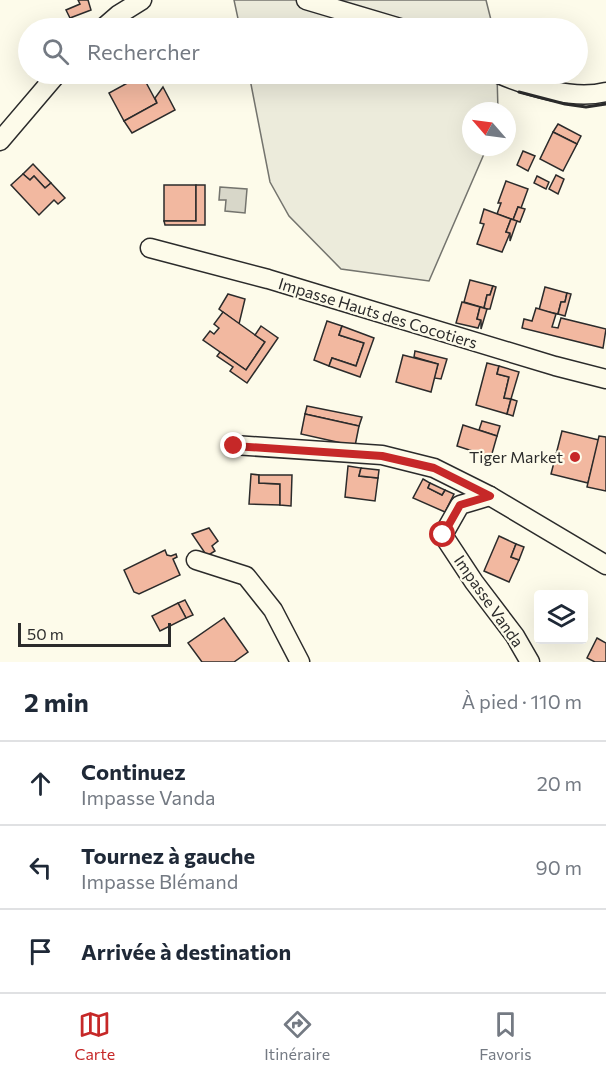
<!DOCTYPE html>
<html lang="fr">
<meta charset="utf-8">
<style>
:root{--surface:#fff;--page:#f6f6f7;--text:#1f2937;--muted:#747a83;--line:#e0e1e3;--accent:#c62828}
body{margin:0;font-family:Commissioner,sans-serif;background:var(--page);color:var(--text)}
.controls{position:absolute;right:18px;bottom:18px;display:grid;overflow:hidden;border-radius:6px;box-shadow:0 6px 24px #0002}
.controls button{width:54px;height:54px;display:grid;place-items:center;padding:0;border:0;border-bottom:2px solid var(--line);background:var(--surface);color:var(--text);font:30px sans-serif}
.compass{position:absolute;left:462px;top:102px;width:54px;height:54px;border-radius:50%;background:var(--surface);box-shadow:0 6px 24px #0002;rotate:298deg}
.scale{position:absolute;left:18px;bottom:15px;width:153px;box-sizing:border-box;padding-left:6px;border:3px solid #2b2b2b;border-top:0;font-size:16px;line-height:21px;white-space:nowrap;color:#2b2b2b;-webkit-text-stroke:4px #fdfbea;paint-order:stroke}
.stop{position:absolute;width:18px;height:18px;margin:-14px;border:4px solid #c62828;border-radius:50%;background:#fff}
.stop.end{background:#c62828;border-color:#fff;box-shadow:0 2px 6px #0008}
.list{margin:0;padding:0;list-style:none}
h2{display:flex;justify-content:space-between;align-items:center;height:78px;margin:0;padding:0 24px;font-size:26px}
h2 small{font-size:20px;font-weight:400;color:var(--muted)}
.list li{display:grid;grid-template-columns:39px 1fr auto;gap:18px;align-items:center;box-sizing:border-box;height:84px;padding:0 24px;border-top:2px solid var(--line)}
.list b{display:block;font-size:22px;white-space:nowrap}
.list p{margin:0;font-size:20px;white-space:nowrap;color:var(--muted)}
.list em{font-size:20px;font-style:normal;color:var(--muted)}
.icon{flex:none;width:33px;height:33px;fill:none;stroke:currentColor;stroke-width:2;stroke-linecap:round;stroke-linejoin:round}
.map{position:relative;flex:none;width:606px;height:662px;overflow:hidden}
.search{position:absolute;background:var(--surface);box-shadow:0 6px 24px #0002;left:18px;right:18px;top:18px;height:66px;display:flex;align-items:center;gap:15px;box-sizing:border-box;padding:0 21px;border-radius:33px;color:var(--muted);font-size:22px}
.sheet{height:330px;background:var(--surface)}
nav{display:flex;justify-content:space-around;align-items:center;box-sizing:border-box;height:84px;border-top:2px solid var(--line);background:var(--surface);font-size:16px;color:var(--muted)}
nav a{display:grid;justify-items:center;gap:3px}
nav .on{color:var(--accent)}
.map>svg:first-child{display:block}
</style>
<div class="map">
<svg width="606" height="662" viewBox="0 0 606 662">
<rect width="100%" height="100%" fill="#fdfbea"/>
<g fill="#ecebdb" stroke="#74746e" stroke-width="1.5">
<polygon points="234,0 486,0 493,28 240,28"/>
<polygon points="249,74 497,74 498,111 471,111 471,147 487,147 429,281 341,269 289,216 270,182"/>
</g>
<polygon fill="#d8d7c9" stroke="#74746e" stroke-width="1.5" points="220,187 247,189 245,213 225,211 226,200 219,200"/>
<g fill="#f2b8a0" stroke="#2b2b2b" stroke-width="1.5">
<polygon points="78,0 88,0 91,10 70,18 66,10 80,4"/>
<polygon points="142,75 157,103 124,121 109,93"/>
<polygon points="163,87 175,110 132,133 124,121 157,103 155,98"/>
<polygon points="558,124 581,136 577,144 553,132"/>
<polygon points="553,132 577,144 563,171 540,159"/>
<polygon points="523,151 535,156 528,171 517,165"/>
<polygon points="33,164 51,183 45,188 34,176 30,180 23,174"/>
<polygon points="23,174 30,180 34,176 45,188 51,183 65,198 58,204 54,200 39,215 11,185"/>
<polygon points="556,175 564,179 558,194 549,189"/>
<polygon points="537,176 549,182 546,189 534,183"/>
<polygon points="506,181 528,189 521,208 518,207 513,220 497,214 501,203 498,203"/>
<rect x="164" y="185" width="32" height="36"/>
<polygon points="196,185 205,185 205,225 165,225 164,221 196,221"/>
<polygon points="518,207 525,209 520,222 513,220"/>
<polygon points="484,209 511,219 506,232 510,233 502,252 477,244 484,224 480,223"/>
<polygon points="511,219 517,221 510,241 510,233 506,232"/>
<polygon points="470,280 493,286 490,295 487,295 484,308 464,302"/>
<polygon points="493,286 496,287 490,309 487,309 484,308 487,295 490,295"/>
<polygon points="545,287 567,293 565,302 561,302 558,314 539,310"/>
<polygon points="567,293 571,294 565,316 558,314 561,302 565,302"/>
<polygon points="228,294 245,299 239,324 219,309"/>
<polygon points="462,302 480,307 477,319 481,320 478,328 456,323"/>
<polygon points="480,307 487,309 481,329 481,320 477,319"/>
<polygon points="536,308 556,314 552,327 558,328 561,318 606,329 603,348 522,328 524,319 532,321"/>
<polygon points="223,312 265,342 246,370 203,340 210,331 214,334 219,328 214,324"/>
<polygon points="327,321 342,326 339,335 364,343 356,366 332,358 329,366 314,360"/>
<polygon points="261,326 278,338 247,383 230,371 233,367 217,356 220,352 246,370 265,342 255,335"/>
<polygon points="342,326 374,338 360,377 329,366 332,358 356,366 364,343 339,335"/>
<polygon points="415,351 447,359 441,379 434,378 438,364 414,357"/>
<polygon points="403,355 438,364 431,392 396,382"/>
<polygon points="487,363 499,366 497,374 509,377 504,398 511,399 507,414 476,405"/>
<polygon points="499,366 519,372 511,399 504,398 509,377 497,374"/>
<polygon points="511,399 517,401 513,416 507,414"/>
<polygon points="307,406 362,417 359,426 305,414"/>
<polygon points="305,414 359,426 355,446 301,434"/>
<polygon points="482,421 500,426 497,436 479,430"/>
<polygon points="463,425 497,436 491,457 457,446"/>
<polygon points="562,431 599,440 588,483 551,474"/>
<polygon points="599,436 606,437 606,491 587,487"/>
<polygon points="348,466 361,468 359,476 378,478 375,501 345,497"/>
<polygon points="361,468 379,470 378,478 359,476"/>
<polygon points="251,474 259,475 259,483 280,484 280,505 249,504"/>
<polygon points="259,475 292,475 291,506 280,505 280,484 259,483"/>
<polygon points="423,479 430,483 428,488 442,495 445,490 454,494 445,512 413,498"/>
<polygon points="430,483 445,490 442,495 428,488"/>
<polygon points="209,528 218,541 212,546 215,551 207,556 192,534"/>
<polygon points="499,536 516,544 511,557 519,560 509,582 484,571"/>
<polygon points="516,544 524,547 519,560 511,557"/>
<polygon points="165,550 167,555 171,556 176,554 177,557 173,559 180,575 139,594 134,592 124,570"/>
<polygon points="185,600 193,615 186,618 178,603"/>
<polygon points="178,603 186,618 160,631 152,616"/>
<polygon points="224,618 248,652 234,662 202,662 188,643"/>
<polygon points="597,638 606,643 606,662 595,662 587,658"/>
</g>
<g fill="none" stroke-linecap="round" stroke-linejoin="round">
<g stroke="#2b2b2b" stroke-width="21">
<g id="minor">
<polyline points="306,0 400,28"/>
<polyline points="103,28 118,15 142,0"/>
<path d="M499,74C529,87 574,100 606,92"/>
<polyline points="0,141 57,74"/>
<polyline points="150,248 268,279 555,366 606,379"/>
<polyline points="234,445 382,455 434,468 490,496 606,565"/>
<polyline points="490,496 460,505 443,535 474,582 515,636 530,662"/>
<polyline points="196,560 246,576 273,610 300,662"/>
</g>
</g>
<use href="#minor" stroke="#fdfbea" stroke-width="18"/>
<polyline stroke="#2b2b2b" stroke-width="3" points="519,92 565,104 586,107 606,104"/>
</g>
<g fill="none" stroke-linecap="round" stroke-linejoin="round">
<polyline stroke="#c62828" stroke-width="8" points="234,446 382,456 434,468 490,496 460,505 443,535"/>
</g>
<circle fill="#c62828" stroke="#fdfbea" stroke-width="2" cx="575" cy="457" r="6"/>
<g text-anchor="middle" stroke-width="4.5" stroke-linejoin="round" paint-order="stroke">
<g font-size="16" fill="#2b2b2b" stroke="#fdfbea">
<text transform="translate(378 313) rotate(17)" y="6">Impasse Hauts des Cocotiers</text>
<text transform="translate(489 601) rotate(55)" y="6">Impasse Vanda</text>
</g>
<g font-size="16" fill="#2b2b2b" stroke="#fdfbea" text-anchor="end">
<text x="563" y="463">Tiger Market</text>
</g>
</g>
</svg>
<div class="controls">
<button><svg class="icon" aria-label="layers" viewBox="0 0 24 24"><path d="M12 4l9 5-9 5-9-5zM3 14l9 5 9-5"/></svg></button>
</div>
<svg class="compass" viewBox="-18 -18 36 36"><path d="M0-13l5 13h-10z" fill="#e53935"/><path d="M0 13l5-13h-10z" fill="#747a83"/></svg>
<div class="scale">50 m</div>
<div class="stop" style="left:443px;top:535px"></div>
<div class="stop end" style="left:234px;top:446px"></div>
<div class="search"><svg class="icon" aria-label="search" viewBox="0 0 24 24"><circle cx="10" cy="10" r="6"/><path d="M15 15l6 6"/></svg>Rechercher</div>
</div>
<section class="sheet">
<h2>2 min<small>À pied · 110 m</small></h2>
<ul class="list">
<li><svg class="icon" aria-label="ahead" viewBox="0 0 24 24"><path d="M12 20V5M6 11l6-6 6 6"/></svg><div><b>Continuez</b><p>Impasse Vanda</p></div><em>20 m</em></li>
<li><svg class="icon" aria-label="left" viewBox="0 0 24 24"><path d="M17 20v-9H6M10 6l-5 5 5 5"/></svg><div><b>Tournez à gauche</b><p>Impasse Blémand</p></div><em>90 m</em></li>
<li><svg class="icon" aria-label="arrive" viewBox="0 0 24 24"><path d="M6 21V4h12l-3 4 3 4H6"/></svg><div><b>Arrivée à destination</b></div></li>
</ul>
</section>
<nav>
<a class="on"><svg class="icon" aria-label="map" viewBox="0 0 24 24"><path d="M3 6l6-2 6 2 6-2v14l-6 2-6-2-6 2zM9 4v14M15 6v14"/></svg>Carte</a>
<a><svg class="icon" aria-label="directions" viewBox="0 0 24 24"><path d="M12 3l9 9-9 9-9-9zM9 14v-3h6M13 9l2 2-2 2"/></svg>Itinéraire</a>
<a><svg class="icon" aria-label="saved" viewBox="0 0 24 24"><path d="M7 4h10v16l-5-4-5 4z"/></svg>Favoris</a>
</nav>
